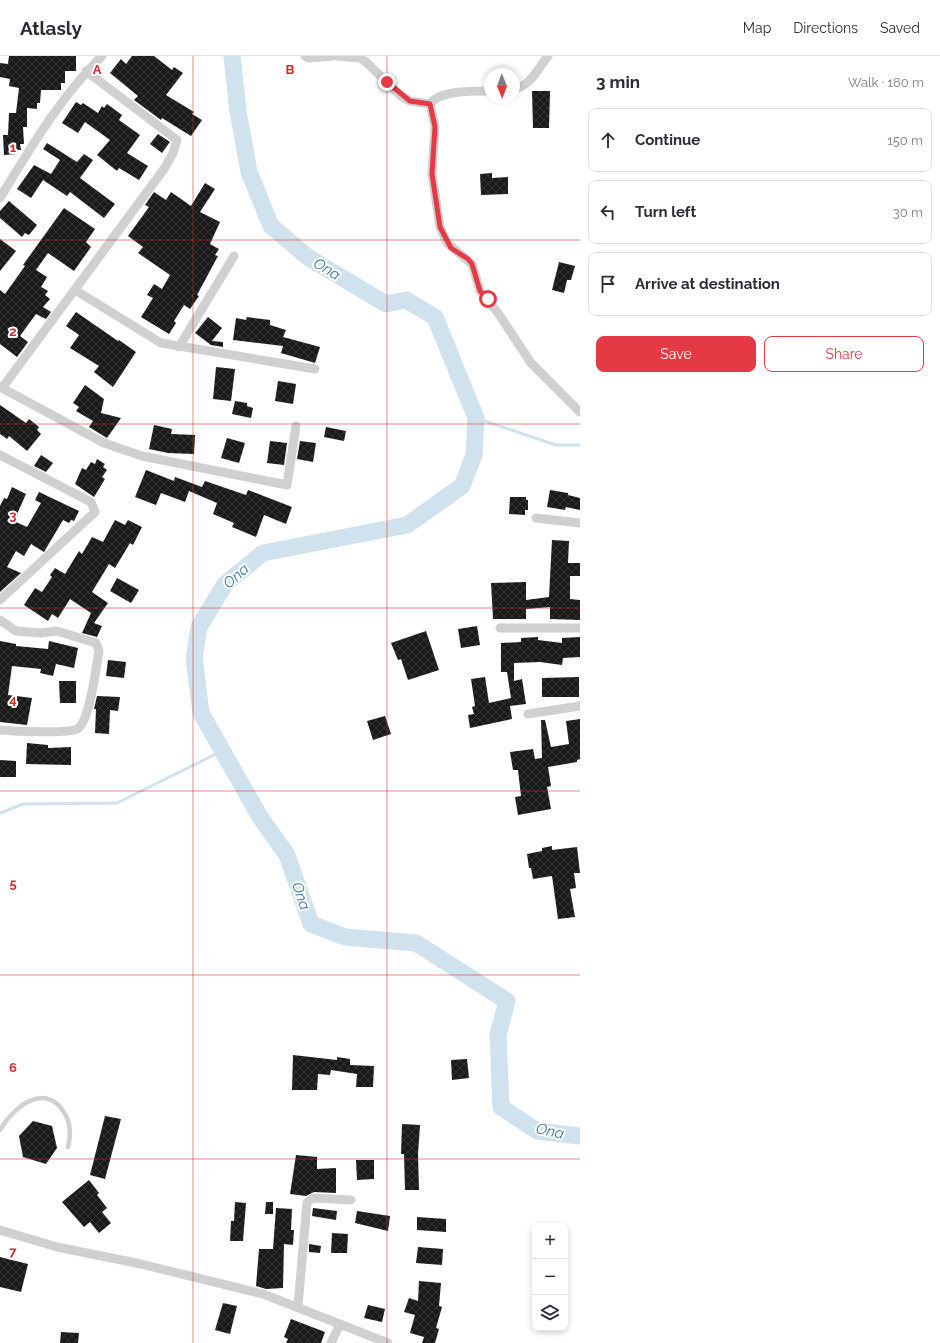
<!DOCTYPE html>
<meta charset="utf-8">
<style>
:root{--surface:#fff;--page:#f2f2f3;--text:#2b2b33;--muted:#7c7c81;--line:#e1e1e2;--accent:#e63946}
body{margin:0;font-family:Raleway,sans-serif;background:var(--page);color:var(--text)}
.controls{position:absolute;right:12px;bottom:12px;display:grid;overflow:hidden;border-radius:8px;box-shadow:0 2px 6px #0003}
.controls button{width:36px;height:36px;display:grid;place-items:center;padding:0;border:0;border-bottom:1px solid var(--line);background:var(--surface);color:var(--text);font:20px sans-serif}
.compass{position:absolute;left:484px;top:12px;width:36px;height:36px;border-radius:50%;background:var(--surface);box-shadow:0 2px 6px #0003;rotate:179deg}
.stop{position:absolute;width:12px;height:12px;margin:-9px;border:3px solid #e63946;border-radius:50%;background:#fff}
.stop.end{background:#e63946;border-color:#fff;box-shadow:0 1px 4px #0008}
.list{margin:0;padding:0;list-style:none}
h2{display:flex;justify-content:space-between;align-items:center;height:52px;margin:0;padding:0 16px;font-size:17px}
h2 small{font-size:13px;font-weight:400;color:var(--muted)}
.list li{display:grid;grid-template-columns:26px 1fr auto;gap:12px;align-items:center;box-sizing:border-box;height:64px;margin:0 8px 8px;padding:0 8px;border:1px solid var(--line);border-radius:8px}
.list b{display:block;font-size:15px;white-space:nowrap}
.list em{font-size:13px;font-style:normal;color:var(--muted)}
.actions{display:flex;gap:8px;padding:12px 16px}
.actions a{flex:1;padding:9px 0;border:1px solid var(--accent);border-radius:8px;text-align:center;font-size:14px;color:var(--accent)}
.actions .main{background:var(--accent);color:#fff}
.icon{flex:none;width:22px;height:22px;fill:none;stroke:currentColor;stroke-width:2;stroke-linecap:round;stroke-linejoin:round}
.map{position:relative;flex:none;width:580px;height:1287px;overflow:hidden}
header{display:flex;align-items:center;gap:24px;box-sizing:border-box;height:56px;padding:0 20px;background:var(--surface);border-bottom:1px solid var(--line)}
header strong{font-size:19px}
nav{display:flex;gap:22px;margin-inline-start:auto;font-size:14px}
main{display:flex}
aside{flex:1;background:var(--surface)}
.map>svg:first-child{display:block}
</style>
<header>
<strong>Atlasly</strong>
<nav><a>Map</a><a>Directions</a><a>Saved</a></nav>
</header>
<main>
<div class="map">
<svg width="580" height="1287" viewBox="0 0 580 1287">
<defs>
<pattern id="building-cross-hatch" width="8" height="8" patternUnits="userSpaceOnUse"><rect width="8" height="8" fill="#1a1a1a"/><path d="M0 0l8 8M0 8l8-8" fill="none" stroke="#333"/></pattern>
</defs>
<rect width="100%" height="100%" fill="#fff"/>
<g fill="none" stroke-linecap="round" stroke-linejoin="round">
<g stroke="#cfe2ee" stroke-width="3">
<polyline points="476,362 556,389 580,389"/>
<polyline points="0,757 23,748 117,747 222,695"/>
</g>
<polyline stroke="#cfe2ee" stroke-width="17" points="232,0 238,55 249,116 271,170 309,202 386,248 406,244 435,261 476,362 474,399 462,430 407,469 263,497 225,528 199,571 194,602 201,657 260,761 287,799 311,868 345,881 416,887 507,945 498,979 501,1051 537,1075 580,1080"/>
</g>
<g fill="url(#building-cross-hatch)">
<polygon points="9,0 76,0 76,15 65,15 65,27 61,27 61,34 41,34 40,47 37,47 37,53 27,52 27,71 23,71 24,88 20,88 21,94 17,94 17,98 4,99 3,79 8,79 9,57 16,57 19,32 9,30 10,23 0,21 0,7 8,8"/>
<polygon points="132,0 154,0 172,14 174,11 183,17 166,39 194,56 192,58 202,64 191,80 162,62 161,64 134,44 138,40 110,17 121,3 126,8"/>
<polygon points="532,35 550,35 549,72 533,72"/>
<polygon points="76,46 81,49 83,47 98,57 102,50 104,52 107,48 122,59 119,64 140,79 127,97 148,110 139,124 119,112 117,115 97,99 110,84 85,66 78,77 62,67"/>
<polygon points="158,78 170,86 162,97 150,88"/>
<polygon points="47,87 77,106 84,98 93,104 80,122 115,148 104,162 70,136 67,140 43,124 31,142 17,133 34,109 51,118 60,104 43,93"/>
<polygon points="492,117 492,122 508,121 508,138 481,139 480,118"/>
<polygon points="205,127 215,133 200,156 220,166 210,188 219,193 215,199 218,200 197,239 199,240 190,253 184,249 174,265 176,267 169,278 141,261 153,242 147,239 154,228 162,233 170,219 138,197 143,191 128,180 149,151 145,149 154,136 166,144 171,136 191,150"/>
<polygon points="9,145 37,169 29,179 25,177 22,181 0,162 0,155"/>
<polygon points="64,152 95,173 86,186 91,191 74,215 48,197 36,214 47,221 41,231 48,235 45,239 50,243 43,251 51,256 46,263 36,258 20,280 28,286 17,301 0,288 0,234 5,238 25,210 23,209"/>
<polygon points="0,183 16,195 0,215"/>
<polygon points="559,206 575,210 571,224 567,224 564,237 552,234"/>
<polygon points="76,256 118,285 119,284 136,296 113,331 94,316 99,310 70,292 79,279 66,270"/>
<polygon points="208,261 222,272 212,285 223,286 223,291 211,289 195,277"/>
<polygon points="247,261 270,264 270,269 286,274 283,281 320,291 315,307 281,297 283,290 233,284 236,262 246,264"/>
<polygon points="216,311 235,313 231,345 213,343"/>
<polygon points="278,325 296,328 293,348 275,345"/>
<polygon points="85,329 104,343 101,357 121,362 107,382 89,371 93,365 76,355 79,351 73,347"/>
<polygon points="235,345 247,347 247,350 253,352 251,362 232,358"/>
<polygon points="0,349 26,367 29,363 39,371 37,374 41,378 27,395 9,380 7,383 0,378"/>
<polygon points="154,369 172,373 171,378 195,379 194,398 168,397 149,393"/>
<polygon points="326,371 346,375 344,385 324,381"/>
<polygon points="227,382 245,387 239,407 221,402"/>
<polygon points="270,385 287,387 284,409 267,407"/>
<polygon points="300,385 316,387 313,406 297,403"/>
<polygon points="41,399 53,407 46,416 34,410"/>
<polygon points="97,403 105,408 103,411 107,414 102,421 105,423 94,441 75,428 82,412 86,414 91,406 95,408"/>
<polygon points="146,414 174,425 175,421 202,431 205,425 246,439 248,434 292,451 286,468 264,459 256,481 232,471 234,467 213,458 217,447 189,435 185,446 161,437 156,449 135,441"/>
<polygon points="12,431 26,438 14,465 27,471 41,447 35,444 39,436 79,455 74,465 71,464 69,467 63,464 44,496 31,488 24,500 16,495 7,511 21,517 0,536 0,450 4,442 7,443"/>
<polygon points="550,434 568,437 568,439 580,442 580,454 566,451 565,454 547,451"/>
<polygon points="510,441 526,441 526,444 528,444 528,454 525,454 525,459 509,458"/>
<polygon points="115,464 125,469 128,464 142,471 133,489 130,487 115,512 109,508 92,536 108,547 94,567 102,570 97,581 82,577 91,557 70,543 58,562 52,558 48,565 24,549 35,532 42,536 52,521 50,519 55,512 65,518 79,495 82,498 92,481 103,486"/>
<polygon points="552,484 569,485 568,507 580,507 580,520 570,520 570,543 580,544 580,564 550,563 550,551 526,553 526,563 493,563 491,527 526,526 526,544 549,541"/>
<polygon points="117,522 139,534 131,547 110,535"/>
<polygon points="477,570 480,589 461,592 458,573"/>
<polygon points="426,575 439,614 408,624 401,603 398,604 391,587"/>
<polygon points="538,581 538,584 562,587 562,582 580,581 580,601 563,602 562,609 540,606 514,607 514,625 522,623 526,648 510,650 512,663 470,672 468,659 474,658 472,651 475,650 471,623 485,621 489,647 511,642 507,616 501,616 501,587 521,586 521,582"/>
<polygon points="0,585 16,588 16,590 48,593 49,585 78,592 74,612 56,608 53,620 40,617 41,613 12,610 8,639 32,642 27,669 0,666"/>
<polygon points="108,604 126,606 124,622 106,620"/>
<polygon points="579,621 579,641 542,641 542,622"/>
<polygon points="59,625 76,625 76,647 60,647"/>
<polygon points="97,640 120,641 118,655 110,654 109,678 95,677 96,653 94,653"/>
<polygon points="385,660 391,678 373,684 367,665"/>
<polygon points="580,663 580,703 577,704 577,706 548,711 551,730 547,731 551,753 518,759 515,741 521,740 518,714 513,714 510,696 533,693 535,703 542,702 541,664 545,664 551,691 569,688 566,665"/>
<polygon points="27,687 48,689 48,692 71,691 71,709 26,708"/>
<polygon points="0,704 16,705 16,721 0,721"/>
<polygon points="552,790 552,794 577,791 580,817 574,817 576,832 570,833 575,861 558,863 552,820 533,823 531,812 529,812 527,798 542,795 542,792"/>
<polygon points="293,999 337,1004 337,1001 350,1003 350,1009 374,1010 373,1031 356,1031 357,1018 331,1014 330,1019 318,1018 317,1034 292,1034"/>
<polygon points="467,1003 469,1022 452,1024 451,1004"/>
<polygon points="105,1060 121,1063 105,1123 90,1119"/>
<polygon points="33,1065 52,1070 57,1092 46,1108 23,1101 19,1080"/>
<polygon points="402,1068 420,1069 418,1098 419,1134 405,1134 404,1098 401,1098"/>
<polygon points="296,1099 317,1101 317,1113 336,1112 336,1137 314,1136 306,1140 290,1138"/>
<polygon points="356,1104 374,1104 374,1123 357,1124"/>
<polygon points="89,1124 99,1137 97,1139 107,1152 102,1156 111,1167 99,1177 90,1166 84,1171 62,1146"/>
<polygon points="235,1146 246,1147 243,1185 230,1185 231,1165 234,1165"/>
<polygon points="266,1146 273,1146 273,1158 265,1158"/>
<polygon points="276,1152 292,1153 291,1174 294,1174 293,1189 284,1188 283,1232 266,1233 256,1230 259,1193 273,1193"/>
<polygon points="313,1152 337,1155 336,1164 312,1160"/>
<polygon points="357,1155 390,1160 388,1175 355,1167"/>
<polygon points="417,1161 446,1163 446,1176 417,1174"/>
<polygon points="332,1177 348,1178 347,1197 331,1197"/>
<polygon points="309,1188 321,1190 320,1197 309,1196"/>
<polygon points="418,1191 443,1193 442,1209 416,1207"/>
<polygon points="0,1201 28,1208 21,1236 0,1231"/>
<polygon points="419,1225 441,1227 439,1250 442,1251 436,1272 439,1273 435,1287 422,1287 424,1281 410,1277 415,1259 404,1256 409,1242 418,1245"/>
<polygon points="223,1247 237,1250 230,1278 215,1274"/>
<polygon points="368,1249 385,1253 382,1266 364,1262"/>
<polygon points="291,1263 325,1276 321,1287 286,1287 288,1283 284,1281"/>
<polygon points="61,1276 79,1277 78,1287 60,1287"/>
</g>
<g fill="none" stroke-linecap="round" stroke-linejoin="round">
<path stroke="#d0d0d0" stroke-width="4.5" d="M0,1074C14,1050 46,1025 65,1058C71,1068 71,1079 68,1091"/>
<g stroke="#d0d0d0" stroke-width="9">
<polyline points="305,0 309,2 333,0"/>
<path d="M337,0L359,2L365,5L401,40L410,45L430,48C440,34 474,35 490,35"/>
<path d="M514,33C531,30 538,12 548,0"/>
<polyline points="430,48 435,71 432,118 440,171 447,187 472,208 480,235 498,257 531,307 580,356"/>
<path d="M0,142C30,93 60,41 102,0"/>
<polyline points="75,234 161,287 315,313"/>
<polyline points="179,291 234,200"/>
<polyline points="0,331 104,387 142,400 287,429 296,370"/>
<polyline points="2,332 164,113 173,97 177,84 86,15"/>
<polyline points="0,399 91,446 95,456 0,544"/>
<polyline points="536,462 580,467"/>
<path d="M0,564L16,575L41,577L57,575L96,587L99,595C96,610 90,667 77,673C66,678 13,675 0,674"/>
<polyline points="500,572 580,572"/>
<polyline points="528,658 580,650"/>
<polyline points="0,1174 57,1191 141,1208 263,1238 388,1287"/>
<polyline points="298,1250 307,1147 310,1144 314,1142 351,1144"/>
<polyline points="331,1287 340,1268"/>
</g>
</g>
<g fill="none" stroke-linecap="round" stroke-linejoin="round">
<polyline stroke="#e63946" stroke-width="5" points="387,26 410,45 430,48 435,71 432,118 440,171 451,192 468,203 472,208 480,235 488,243"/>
</g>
<path fill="none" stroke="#d62828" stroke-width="1" stroke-opacity="0.55" d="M193,0V1287M387,0V1287M0,184H580M0,368H580M0,552H580M0,735H580M0,919H580M0,1103H580"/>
<g text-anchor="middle" stroke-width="4" stroke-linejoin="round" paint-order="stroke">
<g font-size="15" font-style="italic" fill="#3f7597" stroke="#fff">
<text transform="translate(327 213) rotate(31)" y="5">Ona</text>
<text transform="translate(236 520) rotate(-42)" y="5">Ona</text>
<text transform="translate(301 840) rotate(71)" y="5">Ona</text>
<text transform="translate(550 1075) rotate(12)" y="5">Ona</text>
</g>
</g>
<g font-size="13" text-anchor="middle" font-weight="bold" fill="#d62828" stroke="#fff" stroke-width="4" stroke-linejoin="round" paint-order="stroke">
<text x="97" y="18">A</text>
<text x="290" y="18">B</text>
<text x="13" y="96">1</text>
<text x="13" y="280">2</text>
<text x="13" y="464">3</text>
<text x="13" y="648">4</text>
<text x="13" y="832">5</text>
<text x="13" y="1016">6</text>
<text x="13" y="1200">7</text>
</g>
</svg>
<div class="controls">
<button>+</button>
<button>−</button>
<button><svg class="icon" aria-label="layers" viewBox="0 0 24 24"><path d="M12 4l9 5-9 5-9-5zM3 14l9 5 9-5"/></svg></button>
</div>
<svg class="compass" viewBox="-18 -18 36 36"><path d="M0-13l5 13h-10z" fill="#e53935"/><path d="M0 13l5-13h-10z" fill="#7c7c81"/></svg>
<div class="stop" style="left:488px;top:243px"></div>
<div class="stop end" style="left:387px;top:26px"></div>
</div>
<aside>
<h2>3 min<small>Walk · 180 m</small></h2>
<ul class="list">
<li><svg class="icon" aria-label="ahead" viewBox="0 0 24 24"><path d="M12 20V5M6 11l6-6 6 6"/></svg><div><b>Continue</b></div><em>150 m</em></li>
<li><svg class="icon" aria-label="left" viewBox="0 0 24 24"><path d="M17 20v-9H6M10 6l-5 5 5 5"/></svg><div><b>Turn left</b></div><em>30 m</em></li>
<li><svg class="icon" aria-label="arrive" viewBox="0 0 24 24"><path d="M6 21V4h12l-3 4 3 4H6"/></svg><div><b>Arrive at destination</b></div></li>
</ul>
<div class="actions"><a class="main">Save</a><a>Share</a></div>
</aside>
</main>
